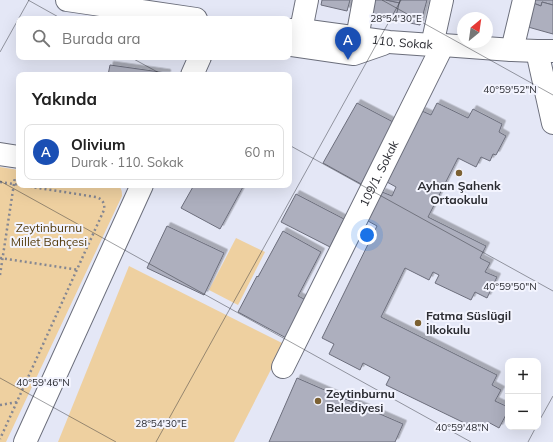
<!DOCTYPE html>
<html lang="tr">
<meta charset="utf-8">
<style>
:root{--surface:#fff;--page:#f2f2f2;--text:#222;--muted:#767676;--line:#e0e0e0;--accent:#b45309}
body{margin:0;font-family:Mulish,sans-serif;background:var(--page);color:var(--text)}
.controls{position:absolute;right:12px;bottom:12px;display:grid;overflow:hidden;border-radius:8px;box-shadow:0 4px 16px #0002}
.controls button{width:36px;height:36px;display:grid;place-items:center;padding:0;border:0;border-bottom:1px solid var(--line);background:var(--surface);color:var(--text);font:20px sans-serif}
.compass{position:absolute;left:457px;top:12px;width:36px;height:36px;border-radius:50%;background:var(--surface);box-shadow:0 4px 16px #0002;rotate:29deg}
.you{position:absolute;left:367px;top:235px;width:14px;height:14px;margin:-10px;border:3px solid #fff;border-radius:50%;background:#1a73e8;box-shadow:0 0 0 6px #1a73e833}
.badge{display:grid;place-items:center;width:26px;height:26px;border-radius:50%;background:var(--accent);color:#fff;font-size:13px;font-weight:700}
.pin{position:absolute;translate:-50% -33px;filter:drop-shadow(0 1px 2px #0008)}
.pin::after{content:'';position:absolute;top:21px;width:14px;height:12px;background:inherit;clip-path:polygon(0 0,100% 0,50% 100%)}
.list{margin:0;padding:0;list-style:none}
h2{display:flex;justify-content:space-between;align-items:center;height:52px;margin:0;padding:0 16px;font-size:17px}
h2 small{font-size:13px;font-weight:400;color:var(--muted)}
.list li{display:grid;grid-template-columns:26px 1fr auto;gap:12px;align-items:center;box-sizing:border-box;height:56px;margin:0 8px 8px;padding:0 8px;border:1px solid var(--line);border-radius:8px}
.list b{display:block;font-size:15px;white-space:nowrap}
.list p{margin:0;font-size:13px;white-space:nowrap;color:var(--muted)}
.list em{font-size:13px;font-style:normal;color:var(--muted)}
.icon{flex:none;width:22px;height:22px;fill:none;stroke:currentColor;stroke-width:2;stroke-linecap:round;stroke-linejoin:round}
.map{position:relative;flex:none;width:553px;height:442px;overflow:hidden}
.search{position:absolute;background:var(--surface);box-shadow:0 4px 16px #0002;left:16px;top:16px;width:276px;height:44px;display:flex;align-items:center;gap:10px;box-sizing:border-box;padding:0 14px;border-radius:8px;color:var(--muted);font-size:15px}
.panel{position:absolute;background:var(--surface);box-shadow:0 4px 16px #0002;left:16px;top:72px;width:276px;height:116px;border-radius:8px}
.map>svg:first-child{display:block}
</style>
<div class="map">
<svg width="553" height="442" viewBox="0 0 553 442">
<defs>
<filter id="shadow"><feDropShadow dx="3.5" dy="-3.5" stdDeviation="0" flood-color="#0004"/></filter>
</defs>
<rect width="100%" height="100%" fill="#e4e7f6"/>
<g fill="#eed0a0">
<path d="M0,167L19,170V185H118C122,189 122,192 122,196L6,442H0Z"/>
<polygon points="236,238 265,252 238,305 209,290"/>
<polygon points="129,266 284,344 234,442 58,442"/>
</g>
<g fill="#adafbe" stroke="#6c6e7c" filter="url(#shadow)">
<polygon points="322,0 350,0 347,11 321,5"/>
<polygon points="374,0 386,0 400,3 395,20 370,15"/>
<polygon points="386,0 400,0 400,3"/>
<polygon points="400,0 427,0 420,25 395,20"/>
<polygon points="534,0 553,0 553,5 542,2 541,6 533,3"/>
<polygon points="542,2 553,5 553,34 528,27 533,3 541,6"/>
<polygon points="110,65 167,73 167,75 108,75"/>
<polygon points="357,103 395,123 361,184 323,163"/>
<polygon points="437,103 468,118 473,109 502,124 499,132 506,136 496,155 493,154 490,161 481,157 476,167 458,158 428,217 486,246 480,258 490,263 485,272 497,277 487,298 475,292 471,300 435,283 439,275 433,272 429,280 405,268 381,317 497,375 492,385 501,390 495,401 508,407 508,411 499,428 488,422 483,432 386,385 390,377 363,363 360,370 329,354 334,344 322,338 377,226 368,221 382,192 392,196 396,187 387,182 422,111 431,115"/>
<polygon points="194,185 244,185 220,229 181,208"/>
<polygon points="296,194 344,219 330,247 281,222"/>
<polygon points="167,226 224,253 204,295 147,268"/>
<polygon points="283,231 321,252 298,296 308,301 288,339 238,312 257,276 258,277"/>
<polygon points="297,378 403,424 395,442 269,442"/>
</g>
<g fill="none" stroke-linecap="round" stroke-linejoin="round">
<g stroke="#6b6e7b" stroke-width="24">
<g id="minor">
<polyline points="67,0 196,19"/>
<path id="s1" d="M289,30H301L389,42L432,45H443L512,50L537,51H553"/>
<polyline points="301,30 307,0"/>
<polyline points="357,38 364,0"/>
<polyline points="289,44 292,45 354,54 383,44"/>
<polyline points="432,45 442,0"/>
<polyline points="512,50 524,0"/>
<polyline points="537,51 553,123"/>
<polyline points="192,75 200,57"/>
<polyline points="0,154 19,157"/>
<path id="s2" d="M283,367L443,45"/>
<polyline points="25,442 142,185"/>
</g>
</g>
<g stroke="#858792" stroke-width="2.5" stroke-dasharray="2 3" stroke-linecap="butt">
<path d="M0,182L96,197C103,199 105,204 104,210L0,439"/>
<polyline points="0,258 79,270"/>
<polyline points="0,275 15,177"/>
<polyline points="0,405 18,402"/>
</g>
<use href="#minor" stroke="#fff" stroke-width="22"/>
</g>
<path fill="none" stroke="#2b2c32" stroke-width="1" stroke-opacity="0.45" d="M28,0L62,19M382,0L553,95M0,52L29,0M130,57L163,75M289,145L553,291M0,181L471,442M0,378L116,442M538,423L553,396M156,442L401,0M528,442L536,427"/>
<g fill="#7c6133" stroke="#f3f4fe" stroke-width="1.5">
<circle cx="459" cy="173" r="4"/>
<circle cx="418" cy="323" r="4"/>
<circle cx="318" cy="401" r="4"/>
</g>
<g text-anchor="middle" stroke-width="4" stroke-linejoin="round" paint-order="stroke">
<g font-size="12" fill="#2b2c32" stroke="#f3f4fe">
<text dy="4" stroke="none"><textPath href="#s1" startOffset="114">110. Sokak</textPath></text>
<text dy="4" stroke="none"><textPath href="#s2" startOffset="216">109/1. Sokak</textPath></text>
</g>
<g font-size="12" font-weight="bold" fill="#2b2c32" stroke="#f3f4fe" text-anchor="start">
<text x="459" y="190" text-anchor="middle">Ayhan Şahenk<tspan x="459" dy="14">Ortaokulu</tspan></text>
<text x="426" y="320">Fatma Süslügil<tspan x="426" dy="14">İlkokulu</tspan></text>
<text x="326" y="398">Zeytinburnu<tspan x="326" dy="14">Belediyesi</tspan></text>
</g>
<g font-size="12" fill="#563d0e" stroke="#f3f4fe">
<text x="49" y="232">Zeytinburnu<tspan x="49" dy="14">Millet Bahçesi</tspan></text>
</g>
</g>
<g font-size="10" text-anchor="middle" fill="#2b2c32" stroke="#f3f4fe" stroke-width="4" stroke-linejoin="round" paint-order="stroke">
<text x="396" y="22">28°54'30"E</text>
<text x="510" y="93">40°59'52"N</text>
<text x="510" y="290">40°59'50"N</text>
<text x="43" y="386">40°59'46"N</text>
<text x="161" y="427">28°54'30"E</text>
<text x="462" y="431">40°59'48"N</text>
</g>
</svg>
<div class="controls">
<button>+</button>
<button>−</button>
</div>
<svg class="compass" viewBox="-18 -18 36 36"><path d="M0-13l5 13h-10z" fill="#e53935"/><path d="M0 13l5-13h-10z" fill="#767676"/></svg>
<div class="you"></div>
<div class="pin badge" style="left:348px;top:60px;background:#1a4fb4">A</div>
<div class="search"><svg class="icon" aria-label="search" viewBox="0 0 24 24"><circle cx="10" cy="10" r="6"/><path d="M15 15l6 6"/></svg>Burada ara</div>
<section class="panel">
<h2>Yakında<small></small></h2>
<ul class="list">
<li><span class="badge" style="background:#1a4fb4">A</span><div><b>Olivium</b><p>Durak · 110. Sokak</p></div><em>60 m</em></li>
</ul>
</section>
</div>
